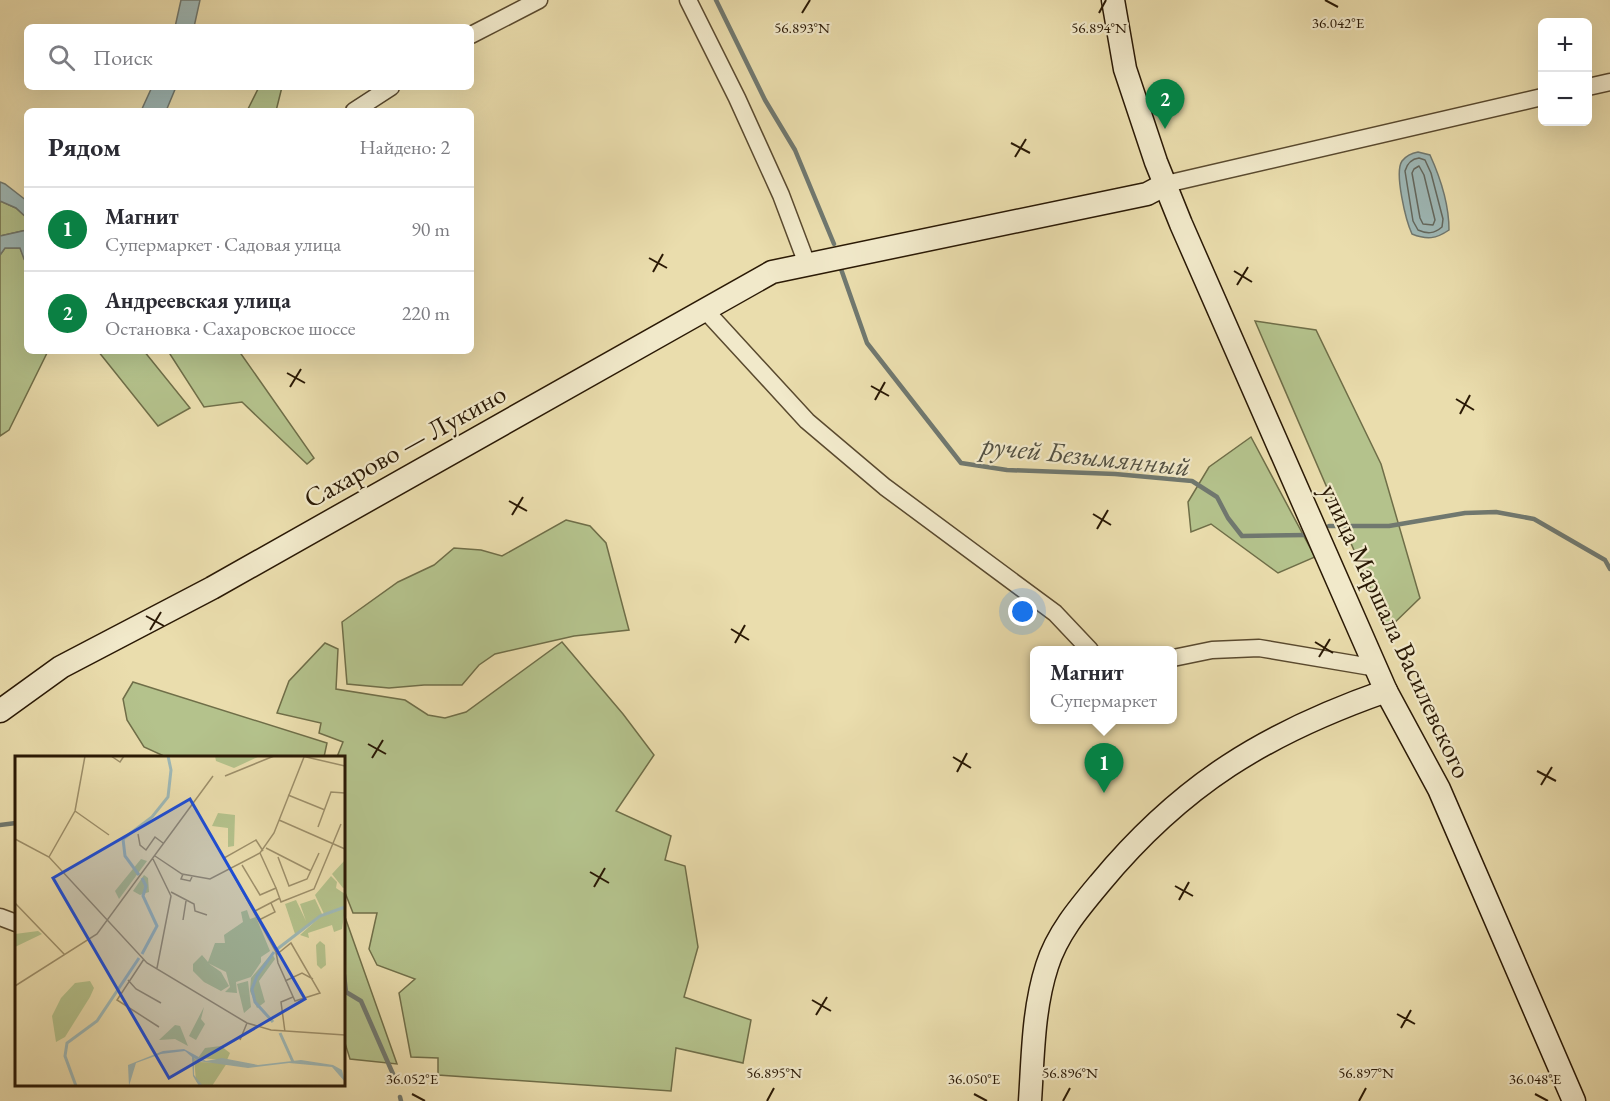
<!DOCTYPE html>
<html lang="ru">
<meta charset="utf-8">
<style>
:root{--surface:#fff;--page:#f7f7f7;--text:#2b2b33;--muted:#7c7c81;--line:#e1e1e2;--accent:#0b8043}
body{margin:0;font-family:"EB Garamond",serif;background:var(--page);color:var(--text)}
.controls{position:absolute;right:18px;top:18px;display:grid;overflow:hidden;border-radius:9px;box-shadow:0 6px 24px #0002}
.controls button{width:54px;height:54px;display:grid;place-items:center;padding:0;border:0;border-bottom:2px solid var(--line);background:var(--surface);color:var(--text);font:30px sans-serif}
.you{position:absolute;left:1023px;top:612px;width:21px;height:21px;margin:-15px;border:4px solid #fff;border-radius:50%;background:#1a73e8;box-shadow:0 0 0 9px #1a73e833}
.badge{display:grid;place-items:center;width:39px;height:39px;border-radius:50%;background:var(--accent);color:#fff;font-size:20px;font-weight:700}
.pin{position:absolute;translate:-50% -50px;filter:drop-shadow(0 2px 3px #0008)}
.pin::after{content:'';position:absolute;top:32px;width:21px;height:18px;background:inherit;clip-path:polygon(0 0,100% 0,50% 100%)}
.popup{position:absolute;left:1030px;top:646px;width:147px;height:78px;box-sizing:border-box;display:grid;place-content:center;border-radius:9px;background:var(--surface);filter:drop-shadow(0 2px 4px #0005);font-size:20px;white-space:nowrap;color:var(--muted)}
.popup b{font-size:22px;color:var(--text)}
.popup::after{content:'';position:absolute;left:50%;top:100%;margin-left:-12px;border:12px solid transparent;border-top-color:var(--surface)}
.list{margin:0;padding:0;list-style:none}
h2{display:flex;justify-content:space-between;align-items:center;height:78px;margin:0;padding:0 24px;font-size:26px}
h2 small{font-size:20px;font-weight:400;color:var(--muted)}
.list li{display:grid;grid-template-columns:39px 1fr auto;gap:18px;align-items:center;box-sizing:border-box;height:84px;padding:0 24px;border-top:2px solid var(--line)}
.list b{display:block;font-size:22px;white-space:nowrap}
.list p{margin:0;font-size:20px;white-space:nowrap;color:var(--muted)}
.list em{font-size:20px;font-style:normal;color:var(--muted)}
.icon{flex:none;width:33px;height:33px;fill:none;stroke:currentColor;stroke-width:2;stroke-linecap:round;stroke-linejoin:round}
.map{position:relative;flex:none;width:1610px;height:1101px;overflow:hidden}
.search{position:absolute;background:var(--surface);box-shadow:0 6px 24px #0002;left:24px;top:24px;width:450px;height:66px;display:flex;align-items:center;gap:15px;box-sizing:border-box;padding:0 21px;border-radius:9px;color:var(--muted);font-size:22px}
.panel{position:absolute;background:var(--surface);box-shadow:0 6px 24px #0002;left:24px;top:108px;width:450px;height:246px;border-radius:9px}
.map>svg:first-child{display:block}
</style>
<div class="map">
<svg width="1610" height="1101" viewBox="0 0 1610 1101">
<rect width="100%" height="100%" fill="#eaddad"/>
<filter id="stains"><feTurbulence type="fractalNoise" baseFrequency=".00333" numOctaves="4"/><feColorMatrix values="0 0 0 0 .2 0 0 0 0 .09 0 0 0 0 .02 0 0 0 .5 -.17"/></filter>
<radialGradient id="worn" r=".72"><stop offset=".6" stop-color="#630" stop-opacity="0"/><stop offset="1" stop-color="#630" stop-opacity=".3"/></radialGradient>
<g fill="#b4c28c" stroke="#6f6e48" stroke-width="1.5">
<polygon points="259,87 282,87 276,111 247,111"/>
<polygon points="0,201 16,208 27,218 27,230 0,236"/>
<polygon points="5,248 20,248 27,264 27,351 48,351 9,430 0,436 0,255"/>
<polygon points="1255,321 1316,330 1381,464 1420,598 1388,629"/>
<polygon points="98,351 144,351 190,408 158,426"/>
<polygon points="168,351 239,351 314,458 307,464 242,402 204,407"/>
<polygon points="1251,437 1315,557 1278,573 1211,524 1191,532 1188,502 1209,467"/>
<polygon points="566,520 590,526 606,543 629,630 574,636 495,654 479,665 462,685 424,685 389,688 347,684 342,622 398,582 434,565 454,548 481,550 502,556"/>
<polygon points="562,642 623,714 654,755 616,811 671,836 665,860 685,866 698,947 684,997 751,1020 743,1063 676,1048 671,1091 438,1075 438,1058 411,1057 399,993 415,979 377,965 369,949 377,913 353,913 344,890 344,758 337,757 343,742 319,733 321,723 277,713 289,681 325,643 338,649 336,689 405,700 428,715 445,718 466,712"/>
<polygon points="133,682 327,743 324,757 166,757 144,747 127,720 123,699"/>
<polygon points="344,914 345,917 397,1064 350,1059 344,1040"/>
</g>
<g fill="#9eb8b6" stroke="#70786f" stroke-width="1.5">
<polygon points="181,0 200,0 194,27 175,27"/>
<polygon points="152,87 176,87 166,111 141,111"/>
<path d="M1418,152L1430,155C1440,177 1449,205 1449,230C1436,239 1427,240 1412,234C1406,221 1394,173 1402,161C1406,156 1412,153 1418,152Z"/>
<polygon points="0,182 5,184 27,201 27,218 16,208 0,201"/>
<polygon points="27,230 27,257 24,259 20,248 5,248 0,255 0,236"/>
</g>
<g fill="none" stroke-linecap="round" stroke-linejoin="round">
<g stroke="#64685e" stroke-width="1.5">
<path d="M1419,158L1425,160L1431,173L1443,219L1442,227C1434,234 1427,234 1418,230L1413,221L1405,171C1407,164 1411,159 1419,158Z"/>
<polygon points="1419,166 1424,175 1435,220 1433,225 1423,224 1420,218 1412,173 1414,169"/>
</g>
<g stroke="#70786f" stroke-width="4.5">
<polyline points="716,0 765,100 795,150 834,244"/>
<polyline points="841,269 867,343 961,463 1007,470 1115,474 1192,481 1217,497 1228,518 1242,536 1306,535"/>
<polyline points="1329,526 1389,526 1465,513 1496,512 1534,519 1605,560 1610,569"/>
<polyline points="0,825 16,823"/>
<polyline points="344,975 346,992 361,1001 393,1074"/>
<polyline points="400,1097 401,1101"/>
</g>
<g stroke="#5a4a2f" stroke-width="19">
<g id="street">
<polyline points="688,0 737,98 781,195 807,264"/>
<polyline points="471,35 539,0"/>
<polyline points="1588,87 1610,82"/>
<polyline points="354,111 391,87"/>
<polyline points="1166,184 1542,97"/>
<polyline points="705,310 807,421 885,487 1055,613 1090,650"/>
<polyline points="1173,658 1212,650 1259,648 1377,668"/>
<polyline points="0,917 16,923"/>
</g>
</g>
<g stroke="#2a1905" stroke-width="25">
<g id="secondary">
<polyline points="1113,0 1125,69 1156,162 1181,224 1386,691 1439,789 1574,1101"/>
<polyline points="0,711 61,667 212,588 772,272 1147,194 1166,184"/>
<path d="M1030,1101C1033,1056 1033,1009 1047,966C1057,934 1079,908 1100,883C1182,784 1266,733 1386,691"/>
</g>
</g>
<use href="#street" stroke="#f1e9ca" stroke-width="16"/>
<use href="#secondary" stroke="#f1e9ca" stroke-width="22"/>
</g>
<path fill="none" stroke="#2a1905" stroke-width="2" d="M1325,0L1338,7M802,13L810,0M1099,13L1106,0M1011,143L1030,153M1015,157L1026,139M649,258L667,268M1234,271L1252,282M653,272L663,254M1237,285L1248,267M287,373L305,383M871,386L889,396M290,387L301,369M1456,399L1474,410M875,400L885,382M1460,414L1470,395M509,501L527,511M1093,514L1111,525M512,515L523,497M1097,529L1108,510M146,616L164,626M731,629L749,640M150,630L161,612M1315,642L1333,653M735,643L745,625M1319,657L1330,639M368,744L386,754M953,757L971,768M372,758L383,740M1537,771L1556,781M957,772L967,753M1541,785L1552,767M590,872L609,883M1175,886L1193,896M594,887L605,868M1179,900L1189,882M812,1000L831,1011M1397,1014L1415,1024M816,1015L827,997M1401,1028L1411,1010M412,1094L425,1101M974,1094L987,1101M1535,1094L1548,1101M767,1101L774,1088M1063,1101L1070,1088M1359,1101L1366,1088"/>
<g text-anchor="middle" stroke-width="4.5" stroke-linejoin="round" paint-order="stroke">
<g font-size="27" fill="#2a1905" stroke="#f1e9ca">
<text transform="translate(405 446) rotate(-29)" y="9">Сахарово — Лукино</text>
<text transform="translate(1396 631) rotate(65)" y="9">улица Маршала Василевского</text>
</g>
<g font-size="28" font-style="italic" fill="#535143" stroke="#f1e9ca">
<text transform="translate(1086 455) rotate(6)" y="10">ручей Безымянный</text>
</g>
</g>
<g transform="translate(15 756)">
<rect width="330" height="330" fill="#eaddad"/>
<path d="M200,0H245L219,12L201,5ZM203,57L220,59L219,90L213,91V72L197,70ZM126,103L132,105L104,143L100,135ZM330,104V131L328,132L317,118ZM129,119L133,122L134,136L125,139L118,135ZM316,120L322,126L321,132L330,138V151L309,158L300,139ZM300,143L307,158L280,178L270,148L281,144L291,165L285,148ZM330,152L327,173L319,176L317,169L293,177L294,182L285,179L305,161ZM232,154L235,163L241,161L255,195L246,201V206L236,221L221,226L222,237L210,236L215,231L211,216L193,207L206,216L214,230L206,235L189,226L178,215V208L187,199L193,206L200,187H210L209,179L228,166L226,156ZM23,175L27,178L0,191V178ZM305,185L310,189L311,209L306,213L302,209L301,189ZM257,197L260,203L244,225L250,246L242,252L235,235L236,222ZM75,225L79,232L75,241L50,281L41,286L37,260L46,242L60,227ZM233,225L236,251L229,257L222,228ZM189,251L186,263L190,268L181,284L174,280ZM160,269L165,270L173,290L160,283L144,284ZM206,290L215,297L212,304L183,302L190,292ZM179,302L183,306L212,307L197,330H186L181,325Z" fill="#b4c28c"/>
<path d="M169,293L191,305L207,302L243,309L286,304L318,309L327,314L330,326L317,311L274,307L233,312L183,305L179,302V319L188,330H184L178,320L177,301L170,295L146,298L121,307L114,330L113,309L148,295Z" fill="#9eb8b6"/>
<path fill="none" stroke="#9eb8b6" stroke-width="3" d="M124,119L110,100L108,83L137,61L153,41L156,14L153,0M261,194L305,160L330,151M127,198L142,170L128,140L131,130L127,122M258,266L240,246L237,233L242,220L259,196M265,277L278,306M61,330L50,300L52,287L82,265L124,202"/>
<path fill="none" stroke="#9d8f6a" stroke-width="1.5" d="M96,0L105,6L109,0M287,0L330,10M210,20L259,0M273,39L310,54M60,55L94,79M264,64L330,93M303,71L316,36L330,37M123,78L125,89L131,94L140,81L148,87M0,83L34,101L132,207L232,267L256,274L330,279M251,92L296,115M248,95L241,84L209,102L261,196L263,207L280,245L305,237L276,187L261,199M140,100L167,118L195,123L245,97L259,77L289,1M34,101L60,55L70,0M263,101L274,130L292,123L304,97M138,103L156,140L142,212M227,109L245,139L261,132L245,97M168,118L166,123L175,125L177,121M261,132L266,146L299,133L326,68M156,136L179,148L180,155L192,159M0,147L50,199M240,155L265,142M168,164L171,145M244,164L260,156L256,147M129,203L102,244L144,271M113,224L121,233L146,247M270,225L287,217L298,223M0,230L82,178L198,20M270,276L266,246L278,241M225,284L232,267"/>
<path fill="#1d4ed8" fill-opacity="0.15" stroke="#1d4ed8" stroke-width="3" d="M175,43L290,243L154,322L38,122Z"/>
<rect width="330" height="330" fill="none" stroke="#2a1905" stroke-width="3"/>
</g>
<g font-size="15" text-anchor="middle" fill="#2a1905" stroke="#f1e9ca" stroke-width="4.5" stroke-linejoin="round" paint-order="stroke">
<text x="1338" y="28">36.042°E</text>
<text x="802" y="33">56.893°N</text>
<text x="1099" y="33">56.894°N</text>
<text x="774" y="1078">56.895°N</text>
<text x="1070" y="1078">56.896°N</text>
<text x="1366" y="1078">56.897°N</text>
<text x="412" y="1084">36.052°E</text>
<text x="974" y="1084">36.050°E</text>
<text x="1535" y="1084">36.048°E</text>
</g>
<rect width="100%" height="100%" filter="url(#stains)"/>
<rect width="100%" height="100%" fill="url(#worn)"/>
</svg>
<div class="controls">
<button>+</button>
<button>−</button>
</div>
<div class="you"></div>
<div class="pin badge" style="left:1104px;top:793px">1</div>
<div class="popup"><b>Магнит</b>Супермаркет</div>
<div class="pin badge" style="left:1165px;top:129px">2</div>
<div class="search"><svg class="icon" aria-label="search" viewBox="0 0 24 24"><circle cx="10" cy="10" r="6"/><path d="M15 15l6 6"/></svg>Поиск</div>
<section class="panel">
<h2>Рядом<small>Найдено: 2</small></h2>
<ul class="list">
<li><span class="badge">1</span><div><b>Магнит</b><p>Супермаркет · Садовая улица</p></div><em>90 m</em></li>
<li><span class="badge">2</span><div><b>Андреевская улица</b><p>Остановка · Сахаровское шоссе</p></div><em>220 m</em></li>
</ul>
</section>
</div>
